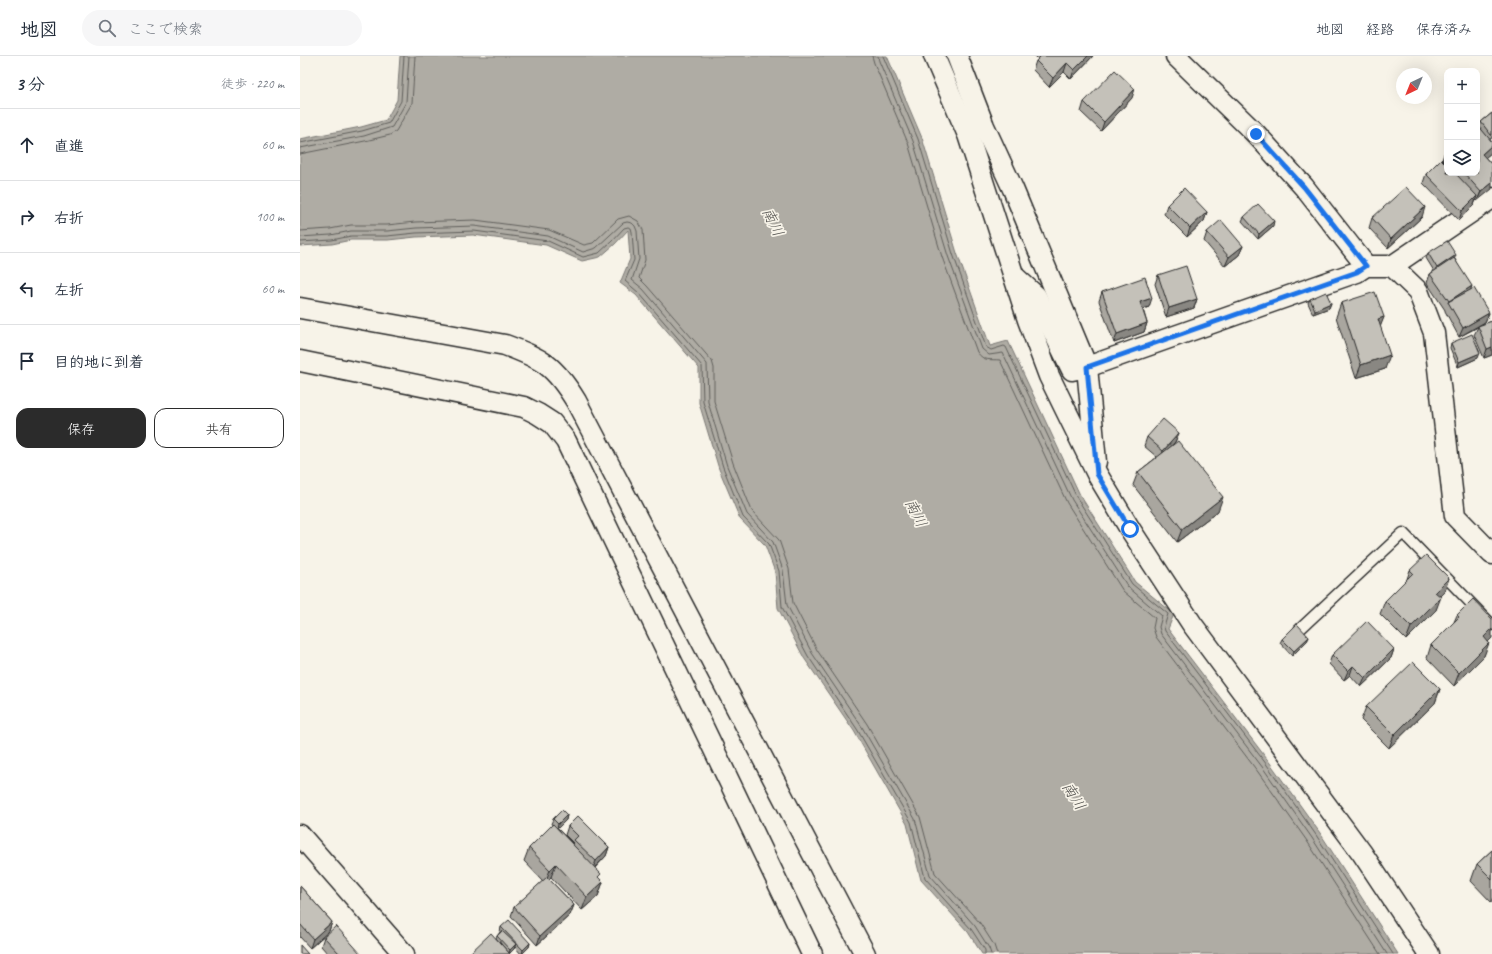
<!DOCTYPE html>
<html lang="ja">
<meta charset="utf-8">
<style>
:root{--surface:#fff;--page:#f6f6f7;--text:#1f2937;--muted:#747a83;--line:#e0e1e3;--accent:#2b2b2b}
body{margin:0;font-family:Caveat,"Klee One",sans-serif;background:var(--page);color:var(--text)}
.controls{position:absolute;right:12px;top:12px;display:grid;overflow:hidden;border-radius:8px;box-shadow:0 4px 16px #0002}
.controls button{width:36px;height:36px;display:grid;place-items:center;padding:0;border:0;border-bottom:1px solid var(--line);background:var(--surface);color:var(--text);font:20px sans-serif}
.compass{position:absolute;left:1096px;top:12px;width:36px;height:36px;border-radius:50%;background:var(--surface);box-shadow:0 4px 16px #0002;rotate:223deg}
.stop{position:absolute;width:12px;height:12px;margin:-9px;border:3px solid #1a73e8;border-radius:50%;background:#fff}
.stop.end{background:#1a73e8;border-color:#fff;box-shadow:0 1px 4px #0008}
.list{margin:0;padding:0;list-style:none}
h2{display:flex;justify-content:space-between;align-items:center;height:52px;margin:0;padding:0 16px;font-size:17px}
h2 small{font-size:13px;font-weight:400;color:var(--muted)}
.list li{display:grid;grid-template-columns:26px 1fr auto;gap:12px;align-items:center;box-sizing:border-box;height:72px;padding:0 16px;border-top:1px solid var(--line)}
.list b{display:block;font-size:15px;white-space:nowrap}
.list em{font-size:13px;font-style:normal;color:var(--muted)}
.actions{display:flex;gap:8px;padding:12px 16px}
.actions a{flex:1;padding:9px 0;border:1px solid var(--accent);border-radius:12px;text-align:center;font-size:14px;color:var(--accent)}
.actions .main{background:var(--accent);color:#fff}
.icon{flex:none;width:22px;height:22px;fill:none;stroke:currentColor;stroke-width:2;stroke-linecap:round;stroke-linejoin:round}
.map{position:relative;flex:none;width:1192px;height:898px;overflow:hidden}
header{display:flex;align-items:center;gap:24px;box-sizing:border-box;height:56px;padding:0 20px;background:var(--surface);border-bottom:1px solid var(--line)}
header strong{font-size:19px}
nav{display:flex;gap:22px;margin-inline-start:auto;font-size:14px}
.search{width:280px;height:36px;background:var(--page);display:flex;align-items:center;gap:10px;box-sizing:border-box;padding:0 14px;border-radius:22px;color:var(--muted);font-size:15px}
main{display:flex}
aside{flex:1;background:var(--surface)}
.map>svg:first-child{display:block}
</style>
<header>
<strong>地図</strong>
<div class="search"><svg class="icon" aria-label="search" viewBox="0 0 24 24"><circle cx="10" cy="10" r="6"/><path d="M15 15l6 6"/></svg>ここで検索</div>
<nav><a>地図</a><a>経路</a><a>保存済み</a></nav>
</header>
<main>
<aside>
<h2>3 分<small>徒歩 · 220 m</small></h2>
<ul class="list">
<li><svg class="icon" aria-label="ahead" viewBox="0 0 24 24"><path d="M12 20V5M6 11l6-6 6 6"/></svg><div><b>直進</b></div><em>60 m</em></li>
<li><svg class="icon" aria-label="right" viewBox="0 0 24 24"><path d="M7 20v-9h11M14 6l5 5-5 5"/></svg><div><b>右折</b></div><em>100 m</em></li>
<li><svg class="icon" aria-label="left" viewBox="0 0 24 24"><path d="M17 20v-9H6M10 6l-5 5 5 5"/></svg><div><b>左折</b></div><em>60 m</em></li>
<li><svg class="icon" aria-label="arrive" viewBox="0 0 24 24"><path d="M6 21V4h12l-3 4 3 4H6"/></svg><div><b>目的地に到着</b></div></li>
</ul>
<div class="actions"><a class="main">保存</a><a>共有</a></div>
</aside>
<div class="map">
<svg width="1192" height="898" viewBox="0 0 1192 898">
<rect width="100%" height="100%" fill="#f7f3e8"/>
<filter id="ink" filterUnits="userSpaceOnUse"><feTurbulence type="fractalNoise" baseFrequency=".025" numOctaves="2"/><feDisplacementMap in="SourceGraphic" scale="8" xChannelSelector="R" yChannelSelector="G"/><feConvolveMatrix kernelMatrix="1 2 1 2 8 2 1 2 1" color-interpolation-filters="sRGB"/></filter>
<g filter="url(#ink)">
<polygon fill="#afaca4" stroke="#7a7874" points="100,0 587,0 622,82 657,197 690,290 708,285 780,439 835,526 874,558 868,573 970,707 1020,777 1098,898 682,898 668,876 621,824 607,768 554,675 504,602 478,552 475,516 465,489 440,463 419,413 399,347 399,312 336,239 320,227 330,203 328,174 315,188 300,201 282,205 246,189 173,179 116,181 88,184 51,184 32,188 0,190 0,83 61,71 86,64 97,44"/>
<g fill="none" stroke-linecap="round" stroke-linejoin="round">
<g stroke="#605f5b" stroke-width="1">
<path d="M572,0L574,7L608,87L642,201L677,296C684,306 690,303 700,304L767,447L823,535L855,562L853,572L856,581L958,716L1007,785L1080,898"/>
<polyline points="578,0 579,5 613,85 648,200 682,293 689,299 703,297 772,444 828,531 862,560 859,571 861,578 963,712 1012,782 1087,898"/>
<polyline points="583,0 618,83 653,198 686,291 691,294 704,290 706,291 777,442 832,528 868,558 864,571 865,575 967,709 1016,779 1093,898"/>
<polyline points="0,87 62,75 89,67 101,45 104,0"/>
<polyline points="0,92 64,80 92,71 106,46 109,0"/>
<polyline points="0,98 65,85 90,79 96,75 112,47 115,0"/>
<polyline points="0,175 30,173 51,169 87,169 115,166 175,164 249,174 284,189 293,187 318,163 329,160 338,165 343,174 345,204 339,222 347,230 412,305 414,312 414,345 433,407 452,455 479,484 489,513 493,547 517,594 567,668 620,761 635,817 680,867 694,889 697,898"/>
<polyline points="0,181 31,179 51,175 87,175 116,172 174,170 248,180 283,196 296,192 323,167 327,166 332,167 335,170 337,175 339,203 332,224 343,233 407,308 408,346 427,410 447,458 473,486 483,514 487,549 512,597 562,671 615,763 630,819 675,870 689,892 691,898"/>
<polyline points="0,186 32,184 51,180 87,180 116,177 174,175 248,185 283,201 299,197 312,185 324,172 328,171 331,172 332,176 334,204 325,225 339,237 402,310 403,346 423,411 443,461 469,488 479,515 482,551 508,600 557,673 611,766 625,822 671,873 685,894 685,898"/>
</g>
<g stroke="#2b2b2b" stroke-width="13">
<polyline id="lane" points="999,574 1103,477 1192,569"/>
</g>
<g stroke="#2b2b2b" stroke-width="23">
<g id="street">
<polyline points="634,0 668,79 728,264 749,320 797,418 830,473 892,568 1062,797 1129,898"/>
<polyline points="657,0 684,70 713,133 787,311 796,406"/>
<polyline points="876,0 956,78 1004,131 1066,210"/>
<polyline points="1092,210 1118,235 1134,277 1155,460 1192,498"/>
<polyline points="714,220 736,240 772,314 787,311 1057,216 1066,210 1092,210 1192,142"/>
<path d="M0,252L205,289C243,303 254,309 276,345L565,898"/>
<polyline points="0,305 224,351 238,358 252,367 266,385 512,898"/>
<polyline points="0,779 104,898"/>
</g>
</g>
<use href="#lane" stroke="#f7f3e8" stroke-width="10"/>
<use href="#street" stroke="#f7f3e8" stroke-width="20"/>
</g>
<g fill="#a9a69f" stroke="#2b2b2b">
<polygon points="735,0 793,0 771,23 764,16 749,31 733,14 736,5 738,3"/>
<polygon points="832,42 801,75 781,56 784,46"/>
<polygon points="1192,57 1192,82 1190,83 1191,97 1185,101 1192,109 1177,145 1176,144 1174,149 1159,164 1123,127 1126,118 1146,108 1142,104 1145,95 1147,93 1147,117 1177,117 1179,70 1181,66"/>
<polygon points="867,149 907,156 904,165 887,181 864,158"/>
<polygon points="944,161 973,170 958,183 942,165"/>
<polygon points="1122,161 1088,192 1069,172 1072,162"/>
<polygon points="907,176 943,190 939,199 925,210 904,185"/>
<polygon points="1128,197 1155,203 1171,234 1189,257 1185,266 1181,269 1192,265 1192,299 1184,302 1174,279 1178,271 1159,281 1145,255 1145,254 1127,227 1130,218 1134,215 1126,202"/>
<polygon points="858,219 897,243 894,252 866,261 855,228"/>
<polygon points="802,236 849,251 843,253 847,267 844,276 814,287 799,245"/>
<polygon points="1010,243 1031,247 1029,252 1013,258 1008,247"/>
<polygon points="1041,247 1084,261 1080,270 1085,313 1056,322 1036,261"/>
<polygon points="1151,287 1178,302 1158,311 1150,292"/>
<polygon points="879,377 875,386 872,389 918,455 877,486 833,429 838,416 857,401 844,390 847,381"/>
<polygon points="1110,514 1149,522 1144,536 1140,540 1136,554 1106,584 1080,558 1085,545 1107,523"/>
<polygon points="1157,559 1188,586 1184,600 1154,630 1127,602 1131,589 1154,566"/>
<polygon points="1009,581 1007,585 992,600 980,587 982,583"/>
<polygon points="1094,593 1091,602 1061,631 1050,619 1044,624 1029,608 1032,599"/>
<polygon points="1140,633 1135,647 1089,692 1061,664 1066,651"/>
<polygon points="267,759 266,764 257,772 273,788 273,787 265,779 268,770 309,791 306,800 295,812 299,823 303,826 298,840 282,854 251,821 249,823 274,849 270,859 237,889 211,860 214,851 243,825 224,805 229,792 253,769 251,768 253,763"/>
<polygon points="1192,794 1192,847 1171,825 1177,808"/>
<polygon points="0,830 32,866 29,875 10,892 0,881"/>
<polygon points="201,871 230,887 229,891 222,898 221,898 215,891 214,893 209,897 196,882 197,880 200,876"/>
<polygon points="24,881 61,898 28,898 21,890"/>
</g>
<g fill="#898782" stroke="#2b2b2b">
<polygon points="788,0 793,0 771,23 774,14"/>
<polygon points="767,7 764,16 749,31 753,22"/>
<polygon points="835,33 832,42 801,75 804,66"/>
<polygon points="1192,89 1192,93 1191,97 1179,107 1182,98"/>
<polygon points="1192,127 1192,133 1177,145 1181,136"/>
<polygon points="1177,140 1174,149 1159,164 1162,155"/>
<polygon points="1125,151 1122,161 1088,192 1091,183"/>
<polygon points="907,156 904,165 887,181 890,172"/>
<polygon points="974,165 973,170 958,183 959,178"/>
<polygon points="943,190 939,199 925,210 929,201"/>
<polygon points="1156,199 1154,204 1135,216 1137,212"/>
<polygon points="1172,230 1169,239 1148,247 1149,245"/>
<polygon points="852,242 849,251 837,255 840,246"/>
<polygon points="897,243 894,252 866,261 869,252"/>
<polygon points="1031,247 1029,252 1013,258 1015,254"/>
<polygon points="1189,257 1185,266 1159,281 1163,272"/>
<polygon points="1084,261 1079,274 1078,263"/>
<polygon points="847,267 844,276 814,287 817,278"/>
<polygon points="1192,291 1192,299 1184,302 1187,293"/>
<polygon points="1180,297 1178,302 1158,311 1159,306"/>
<polygon points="1090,299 1085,313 1056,322 1061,309"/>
<polygon points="879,377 875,386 860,404 863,395"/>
<polygon points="923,441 918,455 877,486 882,473"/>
<polygon points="1149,522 1144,536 1131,549 1135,536"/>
<polygon points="1141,541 1136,554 1106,584 1111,571"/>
<polygon points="1192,573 1192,582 1179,595 1184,581"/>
<polygon points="1009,581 1007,585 992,600 994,595"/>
<polygon points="1189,587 1184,600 1154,630 1159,617"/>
<polygon points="1094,593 1091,602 1061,631 1065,622"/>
<polygon points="1053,610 1050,619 1044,624 1048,615"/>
<polygon points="1140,633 1135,647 1089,692 1094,679"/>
<polygon points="267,759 266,764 257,773 258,768"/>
<polygon points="309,791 306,800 292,814 296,805"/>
<polygon points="256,808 251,821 245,827 250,814"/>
<polygon points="303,826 298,840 282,854 287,841"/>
<polygon points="274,849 270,859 237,889 240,880"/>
<polygon points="32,866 29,875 10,892 13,883"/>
<polygon points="230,887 229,891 222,898 223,894"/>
<polygon points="216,888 214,893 209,898 210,894"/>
</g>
<g fill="#c4c1b9" stroke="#2b2b2b">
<polygon points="741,0 788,0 774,14 767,7 753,22 736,5"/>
<polygon points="815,14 835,33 804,66 784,46"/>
<polygon points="1192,57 1192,79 1191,79 1181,66"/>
<polygon points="1177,68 1192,86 1192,89 1182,98 1192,109 1192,127 1181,136 1164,117 1177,117"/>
<polygon points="1141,103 1147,109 1147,117 1155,117 1177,140 1162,155 1126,118"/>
<polygon points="1106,131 1125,151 1091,183 1072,162"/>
<polygon points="884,132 907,156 890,172 867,149"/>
<polygon points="958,148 974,165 959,178 944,161"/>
<polygon points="921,164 943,190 929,201 907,176"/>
<polygon points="1147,185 1156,199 1137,212 1128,197"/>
<polygon points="1154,202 1172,230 1149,245 1130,218"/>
<polygon points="886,210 897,243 869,252 858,219"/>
<polygon points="845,221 852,242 840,246 847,267 817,278 802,236"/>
<polygon points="1174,232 1189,257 1163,272 1148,246"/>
<polygon points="1026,236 1031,247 1015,254 1010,243"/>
<polygon points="1075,236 1084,261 1078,263 1090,299 1061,309 1041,247"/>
<polygon points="1192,265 1192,291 1187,293 1178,270"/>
<polygon points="1172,278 1180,297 1159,306 1151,287"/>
<polygon points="863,363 879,377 863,395 847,381"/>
<polygon points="878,385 923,441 882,473 838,416"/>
<polygon points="1126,499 1149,522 1135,536 1141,541 1111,571 1085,545 1113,517 1110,514"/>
<polygon points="1173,543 1192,563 1192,573 1184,581 1189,587 1159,617 1131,589 1159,561 1157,559"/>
<polygon points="1067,565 1094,593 1065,622 1053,610 1048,615 1032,599"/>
<polygon points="997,568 1009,581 994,595 982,583"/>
<polygon points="1113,606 1140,633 1094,679 1066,651"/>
<polygon points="262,754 267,759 258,768 253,763"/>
<polygon points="278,760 309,791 296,805 274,784 278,780 268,770"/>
<polygon points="253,768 301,818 298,821 303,826 287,841 256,808 250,814 229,792"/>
<polygon points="1192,794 1192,823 1177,808"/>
<polygon points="247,821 274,849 240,880 214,851"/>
<polygon points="0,830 32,866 13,883 0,868"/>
<polygon points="209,864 230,887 223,894 201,871"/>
<polygon points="36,870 61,898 40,898 24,881"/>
<polygon points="202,875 216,888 210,894 197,880"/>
<polygon points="191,877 210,898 169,898"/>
<polygon points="0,889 8,898 0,898"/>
</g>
</g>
<g fill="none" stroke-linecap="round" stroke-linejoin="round" filter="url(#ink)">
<polyline stroke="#1a73e8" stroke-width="5" points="830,473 797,418 787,311 1057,216 1066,210 1004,131 956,78"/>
</g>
<g text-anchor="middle" stroke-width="3.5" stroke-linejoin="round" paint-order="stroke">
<g font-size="15" font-style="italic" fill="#53524f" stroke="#f7f3e8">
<text transform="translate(473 166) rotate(64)" y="5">南川</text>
<text transform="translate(616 457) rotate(63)" y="5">南川</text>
<text transform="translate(774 740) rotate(58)" y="5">南川</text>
</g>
</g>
</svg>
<div class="controls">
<button>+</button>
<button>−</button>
<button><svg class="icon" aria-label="layers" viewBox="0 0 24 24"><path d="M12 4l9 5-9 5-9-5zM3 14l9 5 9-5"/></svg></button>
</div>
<svg class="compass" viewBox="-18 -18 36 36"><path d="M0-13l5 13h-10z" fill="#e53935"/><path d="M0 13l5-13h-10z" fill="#747a83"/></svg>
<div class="stop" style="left:830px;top:473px"></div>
<div class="stop end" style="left:956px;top:78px"></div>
</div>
</main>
